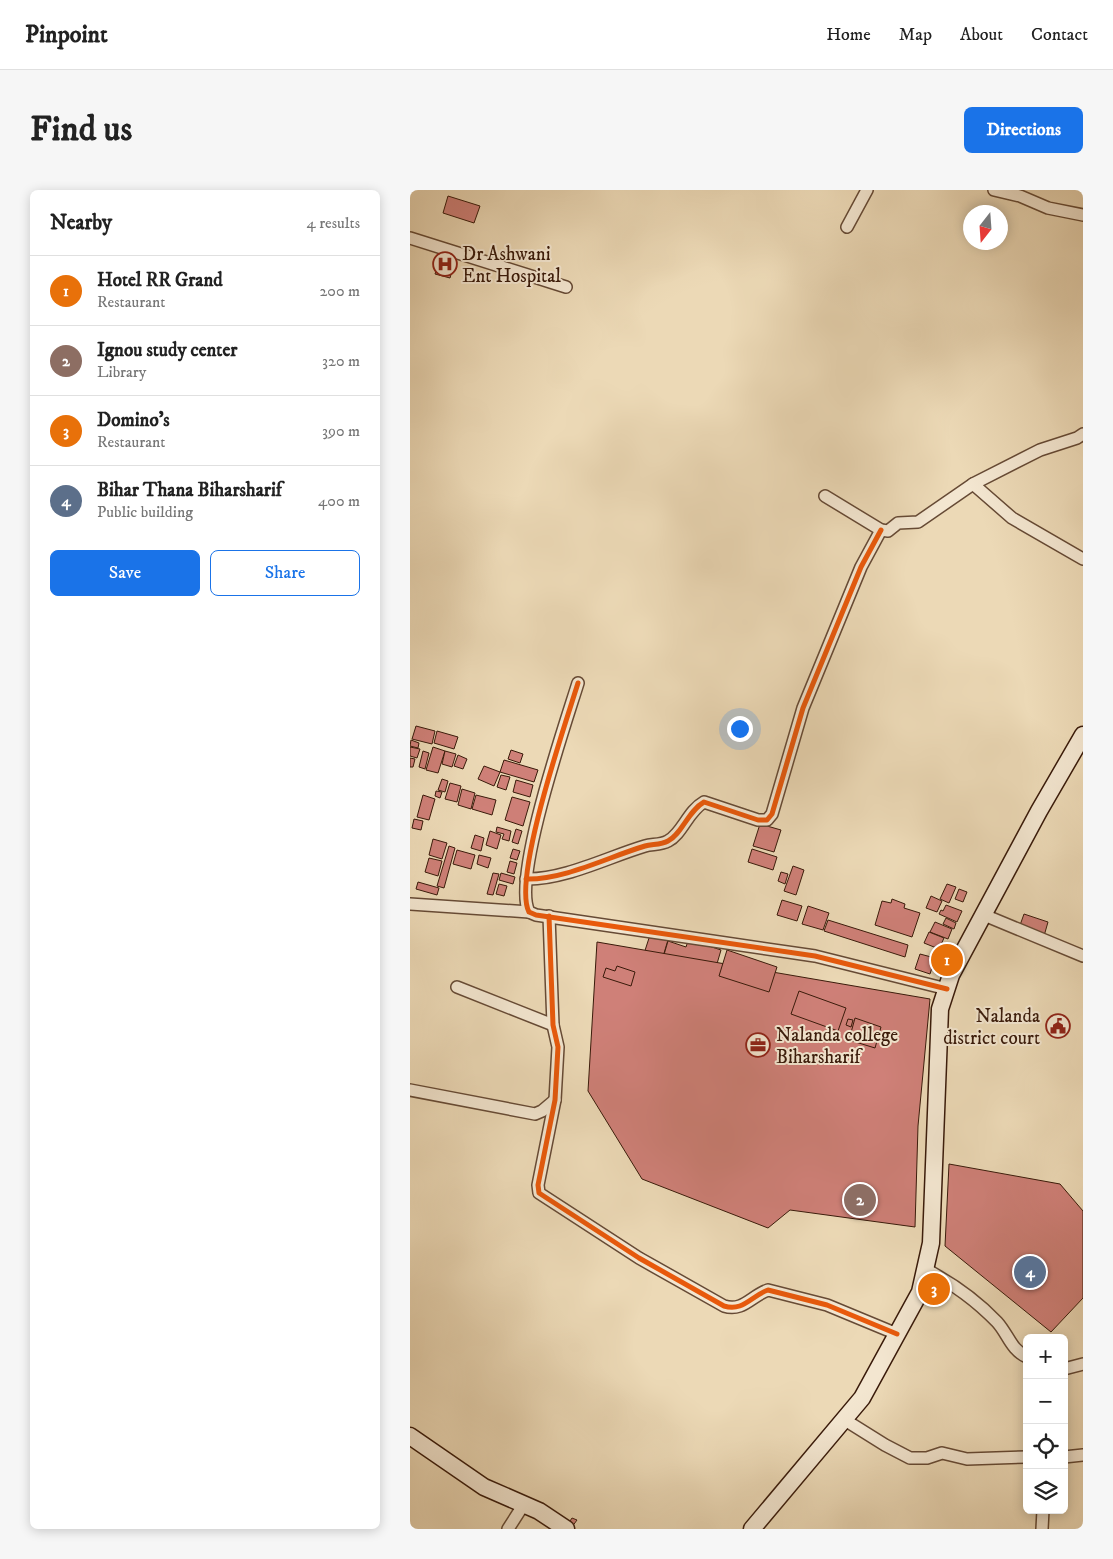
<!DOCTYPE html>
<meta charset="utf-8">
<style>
:root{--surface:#fff;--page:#f6f6f6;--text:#222;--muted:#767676;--line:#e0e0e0;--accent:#1a73e8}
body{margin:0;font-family:"IM FELL DW Pica",serif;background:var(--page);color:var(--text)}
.controls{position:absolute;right:15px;bottom:15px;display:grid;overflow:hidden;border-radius:8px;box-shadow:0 2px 12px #0003}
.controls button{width:45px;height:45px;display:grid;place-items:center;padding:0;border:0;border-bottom:1px solid var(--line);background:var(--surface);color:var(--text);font:25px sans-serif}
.compass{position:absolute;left:553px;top:15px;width:45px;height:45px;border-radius:50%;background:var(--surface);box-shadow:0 2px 12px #0003;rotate:197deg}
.you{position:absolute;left:329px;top:538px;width:18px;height:18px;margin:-12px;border:4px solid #fff;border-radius:50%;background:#1a73e8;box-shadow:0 0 0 8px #1a73e833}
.badge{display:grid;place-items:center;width:32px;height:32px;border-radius:50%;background:var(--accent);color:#fff;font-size:16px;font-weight:700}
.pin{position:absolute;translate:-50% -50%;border:2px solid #fff;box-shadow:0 1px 5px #0006}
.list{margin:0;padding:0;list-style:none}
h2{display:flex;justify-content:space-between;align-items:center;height:65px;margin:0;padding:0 20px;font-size:21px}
h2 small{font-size:16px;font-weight:400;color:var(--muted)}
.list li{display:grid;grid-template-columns:32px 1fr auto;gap:15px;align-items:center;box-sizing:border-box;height:70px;padding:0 20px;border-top:1px solid var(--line)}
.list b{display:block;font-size:19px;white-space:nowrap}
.list p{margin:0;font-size:16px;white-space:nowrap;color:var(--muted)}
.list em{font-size:16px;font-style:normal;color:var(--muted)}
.actions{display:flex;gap:10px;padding:15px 20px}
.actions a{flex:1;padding:11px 0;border:1px solid var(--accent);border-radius:8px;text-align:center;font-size:18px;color:var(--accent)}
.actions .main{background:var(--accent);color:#fff}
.icon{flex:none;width:28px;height:28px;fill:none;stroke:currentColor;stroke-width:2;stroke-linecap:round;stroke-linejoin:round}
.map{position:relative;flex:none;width:673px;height:1339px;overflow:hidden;border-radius:8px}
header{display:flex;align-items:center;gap:30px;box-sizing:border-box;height:70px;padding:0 25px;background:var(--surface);border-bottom:1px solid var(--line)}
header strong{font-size:24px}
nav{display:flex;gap:28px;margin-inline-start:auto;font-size:18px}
.intro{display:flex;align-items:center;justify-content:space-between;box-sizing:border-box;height:120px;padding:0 30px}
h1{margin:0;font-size:35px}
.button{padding:12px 22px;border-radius:8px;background:var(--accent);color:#fff;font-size:18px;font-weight:700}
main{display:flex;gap:30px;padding:0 30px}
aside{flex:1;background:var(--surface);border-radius:8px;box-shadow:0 2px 12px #0003}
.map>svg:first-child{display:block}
</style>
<header>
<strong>Pinpoint</strong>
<nav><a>Home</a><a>Map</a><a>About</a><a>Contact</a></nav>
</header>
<div class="intro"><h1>Find us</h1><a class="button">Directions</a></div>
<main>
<aside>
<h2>Nearby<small>4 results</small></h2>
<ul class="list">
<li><span class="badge" style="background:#e8710a">1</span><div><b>Hotel RR Grand</b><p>Restaurant</p></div><em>200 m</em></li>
<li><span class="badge" style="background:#8d6e63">2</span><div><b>Ignou study center</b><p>Library</p></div><em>320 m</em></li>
<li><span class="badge" style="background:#e8710a">3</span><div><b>Domino's</b><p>Restaurant</p></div><em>390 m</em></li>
<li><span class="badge" style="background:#5c6f8a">4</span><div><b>Bihar Thana Biharsharif</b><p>Public building</p></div><em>400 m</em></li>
</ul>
<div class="actions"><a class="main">Save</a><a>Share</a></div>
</aside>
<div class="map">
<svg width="673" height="1339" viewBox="0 0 673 1339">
<rect width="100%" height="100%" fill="#ecd9b6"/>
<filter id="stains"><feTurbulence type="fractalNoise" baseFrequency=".004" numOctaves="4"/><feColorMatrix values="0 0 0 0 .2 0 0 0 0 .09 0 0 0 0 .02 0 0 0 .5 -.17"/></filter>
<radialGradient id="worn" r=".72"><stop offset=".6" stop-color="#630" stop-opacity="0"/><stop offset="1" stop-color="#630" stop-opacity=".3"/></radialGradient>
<g fill="#cf8078" stroke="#391a0a">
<polygon points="38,6 70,16 64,33 33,23"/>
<polygon points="32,62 46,66 40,88 25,84"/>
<polygon points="6,536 25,541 22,554 2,549"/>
<polygon points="27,541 48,547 44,559 24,553"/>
<polygon points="1,550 9,553 8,558 0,556"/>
<polygon points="0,557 10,559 7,568 0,566"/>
<polygon points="23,557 35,561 28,583 16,580"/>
<polygon points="101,560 113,564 110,573 98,569"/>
<polygon points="13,561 19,563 15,579 9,577"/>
<polygon points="35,561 46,564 42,577 32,574"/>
<polygon points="48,565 57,569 53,579 44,576"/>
<polygon points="0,568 5,569 3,577 0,577"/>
<polygon points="94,570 128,580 124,592 90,582"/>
<polygon points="74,576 90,582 84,596 68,589"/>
<polygon points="91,585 100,587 96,600 87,597"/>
<polygon points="32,589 38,591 35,602 28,600"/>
<polygon points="106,590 123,595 120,607 103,602"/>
<polygon points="40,593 51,596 47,612 35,609"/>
<polygon points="52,599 65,603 61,619 48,615"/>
<polygon points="26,601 32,602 30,608 25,606"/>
<polygon points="13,605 25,609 19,630 7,627"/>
<polygon points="66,605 86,610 82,625 62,619"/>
<polygon points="102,607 120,612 113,636 95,630"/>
<polygon points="4,629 13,631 11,640 2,638"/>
<polygon points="350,634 371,640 364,662 343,656"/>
<polygon points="87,637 101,641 99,651 92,649 94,644 86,642"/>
<polygon points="106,639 112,641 108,654 102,652"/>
<polygon points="80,641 91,645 87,659 76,655"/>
<polygon points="65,645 74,648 71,661 61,658"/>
<polygon points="23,649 37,653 32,669 19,665"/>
<polygon points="39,656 45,658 34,698 27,696"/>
<polygon points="103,659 110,661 107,670 100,668"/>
<polygon points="342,659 367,667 363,680 338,672"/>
<polygon points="47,660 65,665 61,679 43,674"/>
<polygon points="69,665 81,668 78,678 67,674"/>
<polygon points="19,668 32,671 28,686 15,682"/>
<polygon points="100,671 107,673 104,684 97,682"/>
<polygon points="383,676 394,680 386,705 374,701"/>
<polygon points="371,682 378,684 375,694 368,691"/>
<polygon points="83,683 89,684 83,705 77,704"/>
<polygon points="91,683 105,687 103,694 89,690"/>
<polygon points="8,692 29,698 27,705 6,699"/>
<polygon points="89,694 97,696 94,706 86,704"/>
<polygon points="537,694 546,697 539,713 530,709"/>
<polygon points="549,699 557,702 553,712 545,709"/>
<polygon points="521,706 532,711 527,722 516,718"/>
<polygon points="482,709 495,714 494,718 510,723 502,747 465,735 472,711 481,713"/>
<polygon points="372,710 392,716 387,731 367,725"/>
<polygon points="536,715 552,721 547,732 529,724 531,720 533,721"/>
<polygon points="398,716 419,723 413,740 392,734"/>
<polygon points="614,724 638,732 634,746 609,738"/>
<polygon points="536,728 546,733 544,739 533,734"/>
<polygon points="418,730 498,755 495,767 414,741"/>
<polygon points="525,732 542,739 538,749 520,742"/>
<polygon points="519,742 534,748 529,759 514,753"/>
<polygon points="240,745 258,750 238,816 219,810"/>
<polygon points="258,751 276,757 278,751 289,755 290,753 311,760 304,784 253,768"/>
<polygon points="187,752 520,809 508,936 505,1037 380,1020 358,1038 232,989 178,901"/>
<polygon points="317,760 367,777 359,802 309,786"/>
<polygon points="510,764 525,768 520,784 505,779"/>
<polygon points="207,776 225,782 221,796 193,787 196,778 205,781"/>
<polygon points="389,801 436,818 428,841 381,824"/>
<polygon points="445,828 471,837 465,858 439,850"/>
<polygon points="438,829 443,830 441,837 436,835"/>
<polygon points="539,974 650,994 673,1021 673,1108 641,1142 535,1056"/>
<polygon points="162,1328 167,1330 162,1337 158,1334"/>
</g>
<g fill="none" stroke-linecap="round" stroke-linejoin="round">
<g stroke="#664a35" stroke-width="14">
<g id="street">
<polyline points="584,0 610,6 638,18 673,25"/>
<polyline points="437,37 457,0"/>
<polyline points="0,48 156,97"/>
<polyline points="673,244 667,248 630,260 563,294 602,328 673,369"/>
<polyline points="415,306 471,340 478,341 488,333 508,332 563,294"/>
<path d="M168,493C155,535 102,689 119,722L126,725L405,766L537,799"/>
<path d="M116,689C154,690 198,667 235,656C242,654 251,655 258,651C272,644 278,621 294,612L348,630H357L362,624L393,518L451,377L471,340"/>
<polyline points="0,714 119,722"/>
<polyline points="574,725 673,766"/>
<path d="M139,726L143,835L148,857L145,910L128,995L129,1003L229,1068L314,1116C333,1122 341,1106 358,1100L417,1115L487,1144"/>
<polyline points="47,797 143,835"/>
<polyline points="0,900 125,924 132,921 145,910"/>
<path d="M515,1079C540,1092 567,1111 587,1132C598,1144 601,1160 617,1167"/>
<polyline points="654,1179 673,1174"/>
<polyline points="435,1230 475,1255 500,1268 517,1268 532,1263 557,1269 617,1267"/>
<polyline points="654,1267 673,1265"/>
<polyline points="98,1339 114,1314"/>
<polyline points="632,1339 633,1320"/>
</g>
</g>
<g stroke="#391a0a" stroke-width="19">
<g id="secondary">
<polyline points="0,1246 74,1297 129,1321 156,1339"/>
<polyline points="342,1339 452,1208 510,1102 521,1053 530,819 541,785 629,621 673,545"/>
</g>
</g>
<use href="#street" stroke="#f3e6d0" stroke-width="11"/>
<use href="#secondary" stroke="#f3e6d0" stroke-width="16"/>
<g stroke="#f3e6d0" stroke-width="8">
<g id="cycleway">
<path d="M168,493C155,535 102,689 119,722L126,725L405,766L537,799"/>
<path d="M116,689C154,690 198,667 235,656C242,654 251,655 258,651C272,644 278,621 294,612L348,630H357L362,624L393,518L451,377L471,340"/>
<path d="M139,726L143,835L148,857L145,910L128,995L129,1003L229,1068L314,1116C333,1122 341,1106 358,1100L417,1115L487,1144"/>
</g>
</g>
<use href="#cycleway" stroke="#e8590c" stroke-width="5"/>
</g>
<defs>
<g id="hospital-ring" transform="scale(1.25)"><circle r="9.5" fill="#f3e6d0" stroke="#8f2418" stroke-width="1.5"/><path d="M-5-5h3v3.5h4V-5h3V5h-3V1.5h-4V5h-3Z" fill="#8f2418"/></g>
<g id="civic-ring" transform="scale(1.25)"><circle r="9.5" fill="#f3e6d0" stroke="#8f2418" stroke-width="1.5"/><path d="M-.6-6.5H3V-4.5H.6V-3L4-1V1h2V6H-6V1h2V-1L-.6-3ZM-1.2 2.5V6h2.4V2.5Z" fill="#8f2418"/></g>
<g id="office-ring" transform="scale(1.25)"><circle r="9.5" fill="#f3e6d0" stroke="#8f2418" stroke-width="1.5"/><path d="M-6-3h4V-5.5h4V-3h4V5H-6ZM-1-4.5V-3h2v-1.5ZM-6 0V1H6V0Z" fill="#8f2418"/></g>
</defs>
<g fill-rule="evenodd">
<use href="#hospital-ring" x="35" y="74"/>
<use href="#civic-ring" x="648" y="836"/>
<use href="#office-ring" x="348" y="855"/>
</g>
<g text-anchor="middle" stroke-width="4" stroke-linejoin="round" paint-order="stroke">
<g font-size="19" fill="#391a0a" stroke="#f3e6d0" text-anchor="start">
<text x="52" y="70">Dr Ashwani<tspan x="52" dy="22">Ent Hospital</tspan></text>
<text x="630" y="832" text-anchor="end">Nalanda<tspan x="630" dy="22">district court</tspan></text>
<text x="366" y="851">Nalanda college<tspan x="366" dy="22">Biharsharif</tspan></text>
</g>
</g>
<rect width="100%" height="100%" filter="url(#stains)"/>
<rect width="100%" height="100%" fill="url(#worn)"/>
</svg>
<div class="controls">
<button>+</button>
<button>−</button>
<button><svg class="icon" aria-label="locate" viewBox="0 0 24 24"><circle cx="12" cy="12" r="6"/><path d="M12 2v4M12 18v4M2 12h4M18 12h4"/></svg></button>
<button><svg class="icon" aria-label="layers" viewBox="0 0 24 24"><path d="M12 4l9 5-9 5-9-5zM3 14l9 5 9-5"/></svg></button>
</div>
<svg class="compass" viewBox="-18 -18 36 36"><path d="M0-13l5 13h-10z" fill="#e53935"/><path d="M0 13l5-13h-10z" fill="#767676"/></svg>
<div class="you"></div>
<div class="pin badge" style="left:537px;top:770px;background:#e8710a">1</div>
<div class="pin badge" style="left:450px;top:1010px;background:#8d6e63">2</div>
<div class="pin badge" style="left:524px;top:1099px;background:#e8710a">3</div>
<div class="pin badge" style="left:620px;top:1082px;background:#5c6f8a">4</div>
</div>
</main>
